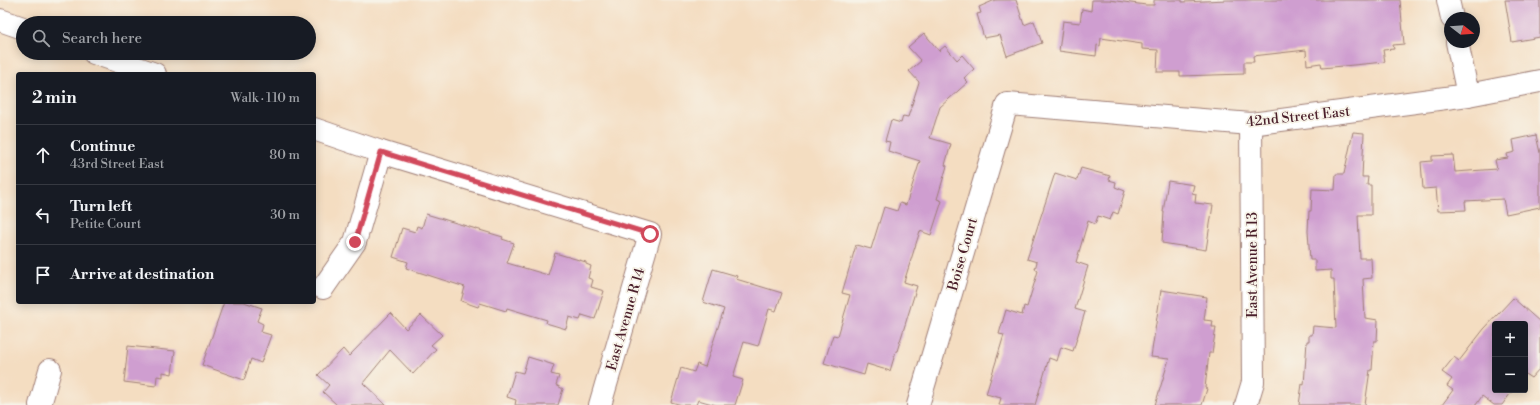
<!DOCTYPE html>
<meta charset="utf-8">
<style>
:root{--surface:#171b24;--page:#242831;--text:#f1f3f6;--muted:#9ea1a6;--line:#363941}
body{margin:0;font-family:"Libre Bodoni",serif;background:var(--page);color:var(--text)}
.controls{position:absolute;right:12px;bottom:12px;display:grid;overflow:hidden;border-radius:4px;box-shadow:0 2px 10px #0003}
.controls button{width:36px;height:36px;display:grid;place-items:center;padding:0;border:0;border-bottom:1px solid var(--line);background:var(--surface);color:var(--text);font:20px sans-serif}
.compass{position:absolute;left:1444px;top:12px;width:36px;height:36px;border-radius:50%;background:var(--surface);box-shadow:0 2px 10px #0003;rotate:107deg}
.stop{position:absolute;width:12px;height:12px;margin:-9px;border:3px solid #d1495b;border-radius:50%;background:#fff}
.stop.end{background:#d1495b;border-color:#fff;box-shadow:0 1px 4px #0008}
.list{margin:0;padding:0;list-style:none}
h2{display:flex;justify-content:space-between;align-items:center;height:52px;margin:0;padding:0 16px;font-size:17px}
h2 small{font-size:13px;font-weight:400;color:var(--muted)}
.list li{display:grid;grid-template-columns:26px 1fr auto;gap:12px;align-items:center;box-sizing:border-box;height:60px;padding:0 16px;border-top:1px solid var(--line)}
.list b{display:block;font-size:15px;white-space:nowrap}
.list p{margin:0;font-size:13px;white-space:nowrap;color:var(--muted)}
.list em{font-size:13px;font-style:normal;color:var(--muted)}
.icon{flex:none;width:22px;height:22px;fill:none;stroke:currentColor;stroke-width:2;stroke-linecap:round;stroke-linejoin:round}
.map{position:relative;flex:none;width:1540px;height:405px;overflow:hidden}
.search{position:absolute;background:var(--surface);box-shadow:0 2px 10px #0003;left:16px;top:16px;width:300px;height:44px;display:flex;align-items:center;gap:10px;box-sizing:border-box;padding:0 14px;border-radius:22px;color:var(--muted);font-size:15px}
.panel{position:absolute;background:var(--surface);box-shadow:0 2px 10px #0003;left:16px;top:72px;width:300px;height:232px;border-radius:4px}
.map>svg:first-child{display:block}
</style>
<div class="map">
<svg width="1540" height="405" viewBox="0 0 1540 405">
<rect width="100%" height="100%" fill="#f7f3e8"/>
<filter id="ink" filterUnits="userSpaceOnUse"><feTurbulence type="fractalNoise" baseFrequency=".025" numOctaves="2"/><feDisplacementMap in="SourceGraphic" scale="8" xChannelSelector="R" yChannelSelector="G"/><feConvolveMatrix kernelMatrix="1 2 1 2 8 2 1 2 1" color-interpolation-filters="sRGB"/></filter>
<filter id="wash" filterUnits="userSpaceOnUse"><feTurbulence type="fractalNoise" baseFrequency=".012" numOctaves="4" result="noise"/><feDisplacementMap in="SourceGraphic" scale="16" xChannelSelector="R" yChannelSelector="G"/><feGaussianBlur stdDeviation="0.9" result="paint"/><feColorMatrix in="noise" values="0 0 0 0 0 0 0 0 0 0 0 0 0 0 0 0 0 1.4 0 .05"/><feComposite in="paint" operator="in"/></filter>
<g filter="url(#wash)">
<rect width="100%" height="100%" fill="#f4ddc1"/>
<g id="blocks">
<g fill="#cf9ed0">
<polygon points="995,0 1016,0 1024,25 1034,21 1042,43 1007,56 1000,35 984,38 977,14 981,13 979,7"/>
<polygon points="1092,0 1109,0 1146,5 1154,5 1154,0 1182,0 1182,2 1227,0 1400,0 1404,44 1393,45 1394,49 1383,50 1385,62 1322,68 1321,63 1307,65 1306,50 1253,56 1254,62 1244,62 1244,74 1180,76 1180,72 1157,72 1158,50 1142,49 1142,44 1101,38 1100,46 1097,45 1096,56 1059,51 1063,21 1080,23 1082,9 1091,11"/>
<polygon points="1505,0 1540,0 1540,37 1512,42"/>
<polygon points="924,33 939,51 945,46 957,60 962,55 974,69 964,78 968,82 940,107 930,138 951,144 945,165 947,166 937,199 942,201 931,235 920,231 904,282 917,286 897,351 896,351 890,371 867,364 864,375 824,363 833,335 838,336 850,295 842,293 856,245 871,249 884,207 897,211 900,203 906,205 920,161 888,151 890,142 885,141 891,120 901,123 903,116 908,117 919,82 909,71 921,61 908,47"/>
<polygon points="1353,132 1364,133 1362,177 1368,177 1367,185 1371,185 1371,215 1358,215 1360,258 1371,258 1372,278 1363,279 1365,318 1378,320 1377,341 1374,341 1372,370 1370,370 1365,405 1299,405 1302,384 1304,385 1307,341 1309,341 1309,335 1312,335 1313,326 1336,328 1334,279 1331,279 1331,270 1315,271 1315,260 1310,260 1308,231 1309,211 1311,211 1312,189 1335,190 1336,174 1344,174"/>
<polygon points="1536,135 1540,153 1540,207 1506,214 1503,199 1465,201 1466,210 1438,211 1436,188 1423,189 1421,162 1432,161 1432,156 1453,155 1455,172 1497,169 1495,160 1508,158 1507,154 1515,152 1513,140"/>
<polygon points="1081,168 1110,176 1109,180 1116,182 1115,187 1125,191 1118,214 1113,212 1110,220 1098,216 1095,224 1088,221 1076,262 1088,266 1075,309 1085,312 1073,351 1061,347 1057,361 1049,358 1035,405 999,405 1001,398 986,394 1004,335 999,334 1006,310 1022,315 1024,306 1027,307 1038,271 1035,269 1037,262 1027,259 1055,173 1077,180"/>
<polygon points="1168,181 1194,185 1192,193 1196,194 1195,203 1213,205 1206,250 1162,243 1164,212 1163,212"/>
<polygon points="426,214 503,237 502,239 514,243 507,263 548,275 555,253 586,262 586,264 591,266 588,278 593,280 591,287 604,291 595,319 582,315 580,320 569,317 566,329 546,323 547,320 507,308 506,311 480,303 478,307 461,301 465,287 406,268 408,262 393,257 402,228 415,232 417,226 422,228"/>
<polygon points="713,269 737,276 736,279 782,293 776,311 769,309 758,346 744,342 733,377 743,380 735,405 716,405 698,400 696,405 682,405 671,402 681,368 694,372 697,364 705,367 724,309 703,302"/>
<polygon points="1161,290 1207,297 1204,320 1213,321 1212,327 1216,327 1212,353 1209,353 1205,388 1207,389 1202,405 1155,405 1169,359 1151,357"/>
<polygon points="1513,298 1540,322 1540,368 1531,378 1525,374 1525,324 1495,324 1495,390 1513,390 1502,405 1494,405 1482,396 1476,405 1442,405 1453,390 1447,386 1452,379 1442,372 1454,357 1459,361 1484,329"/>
<polygon points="224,302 244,302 262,308 257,321 263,324 261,332 271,335 261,363 251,359 244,380 202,365"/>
<polygon points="391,313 406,329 421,315 442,335 431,345 436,349 413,374 390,350 363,383 386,405 337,405 323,392 329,385 318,375 343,349 349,356"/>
<polygon points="128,346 175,351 172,374 163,372 163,377 157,376 156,386 124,382"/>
<polygon points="528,357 554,365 551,374 559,376 556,385 563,389 558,405 515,405 516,400 507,397 515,371 523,373"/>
</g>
</g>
</g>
<g filter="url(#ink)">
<use href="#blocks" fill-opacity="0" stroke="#9f7e76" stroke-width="1"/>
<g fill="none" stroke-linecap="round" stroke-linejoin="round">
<g stroke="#9f7e76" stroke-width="24">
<g id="minor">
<polyline points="1448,0 1452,18"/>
<polyline points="0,20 23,28"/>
<polyline points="1457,42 1468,95"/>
<polyline points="94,53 155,74"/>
<polyline points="314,129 381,152 650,234 600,405"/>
<polyline points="323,288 355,242 381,152"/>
<polyline points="40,405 50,370"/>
<polyline points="918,405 1007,104 1251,124 1468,95 1540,81"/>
<polyline points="1246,405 1253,382 1251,124"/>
</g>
</g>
<use href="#minor" stroke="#fff" stroke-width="22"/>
</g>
</g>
<g fill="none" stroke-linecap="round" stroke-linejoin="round" filter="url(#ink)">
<polyline stroke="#d1495b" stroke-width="5" points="355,242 381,152 650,234"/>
</g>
<g text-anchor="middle" stroke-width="3.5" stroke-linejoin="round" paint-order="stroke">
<g font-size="14" fill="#4a1f2b" stroke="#f7f3e8">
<text transform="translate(1298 116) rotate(-6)" y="5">42nd Street East</text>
<text transform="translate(962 254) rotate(-74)" y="5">Boise Court</text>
<text transform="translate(1252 265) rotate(-90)" y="5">East Avenue R 13</text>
<text transform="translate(625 319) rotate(-74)" y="5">East Avenue R 14</text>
</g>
</g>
</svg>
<div class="controls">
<button>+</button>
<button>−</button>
</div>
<svg class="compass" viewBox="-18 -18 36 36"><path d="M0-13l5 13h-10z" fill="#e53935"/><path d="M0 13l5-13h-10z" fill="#9ea1a6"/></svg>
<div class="stop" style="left:650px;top:234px"></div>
<div class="stop end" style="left:355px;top:242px"></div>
<div class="search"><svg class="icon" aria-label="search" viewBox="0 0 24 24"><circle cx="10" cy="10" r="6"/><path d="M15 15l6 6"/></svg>Search here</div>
<section class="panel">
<h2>2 min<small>Walk · 110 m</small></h2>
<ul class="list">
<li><svg class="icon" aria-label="ahead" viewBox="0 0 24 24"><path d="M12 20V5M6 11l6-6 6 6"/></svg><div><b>Continue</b><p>43rd Street East</p></div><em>80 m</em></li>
<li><svg class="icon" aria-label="left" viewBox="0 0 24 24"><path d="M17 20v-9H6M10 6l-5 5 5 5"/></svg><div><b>Turn left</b><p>Petite Court</p></div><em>30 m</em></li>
<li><svg class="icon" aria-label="arrive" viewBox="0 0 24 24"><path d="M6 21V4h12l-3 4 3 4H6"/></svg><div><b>Arrive at destination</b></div></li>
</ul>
</section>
</div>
